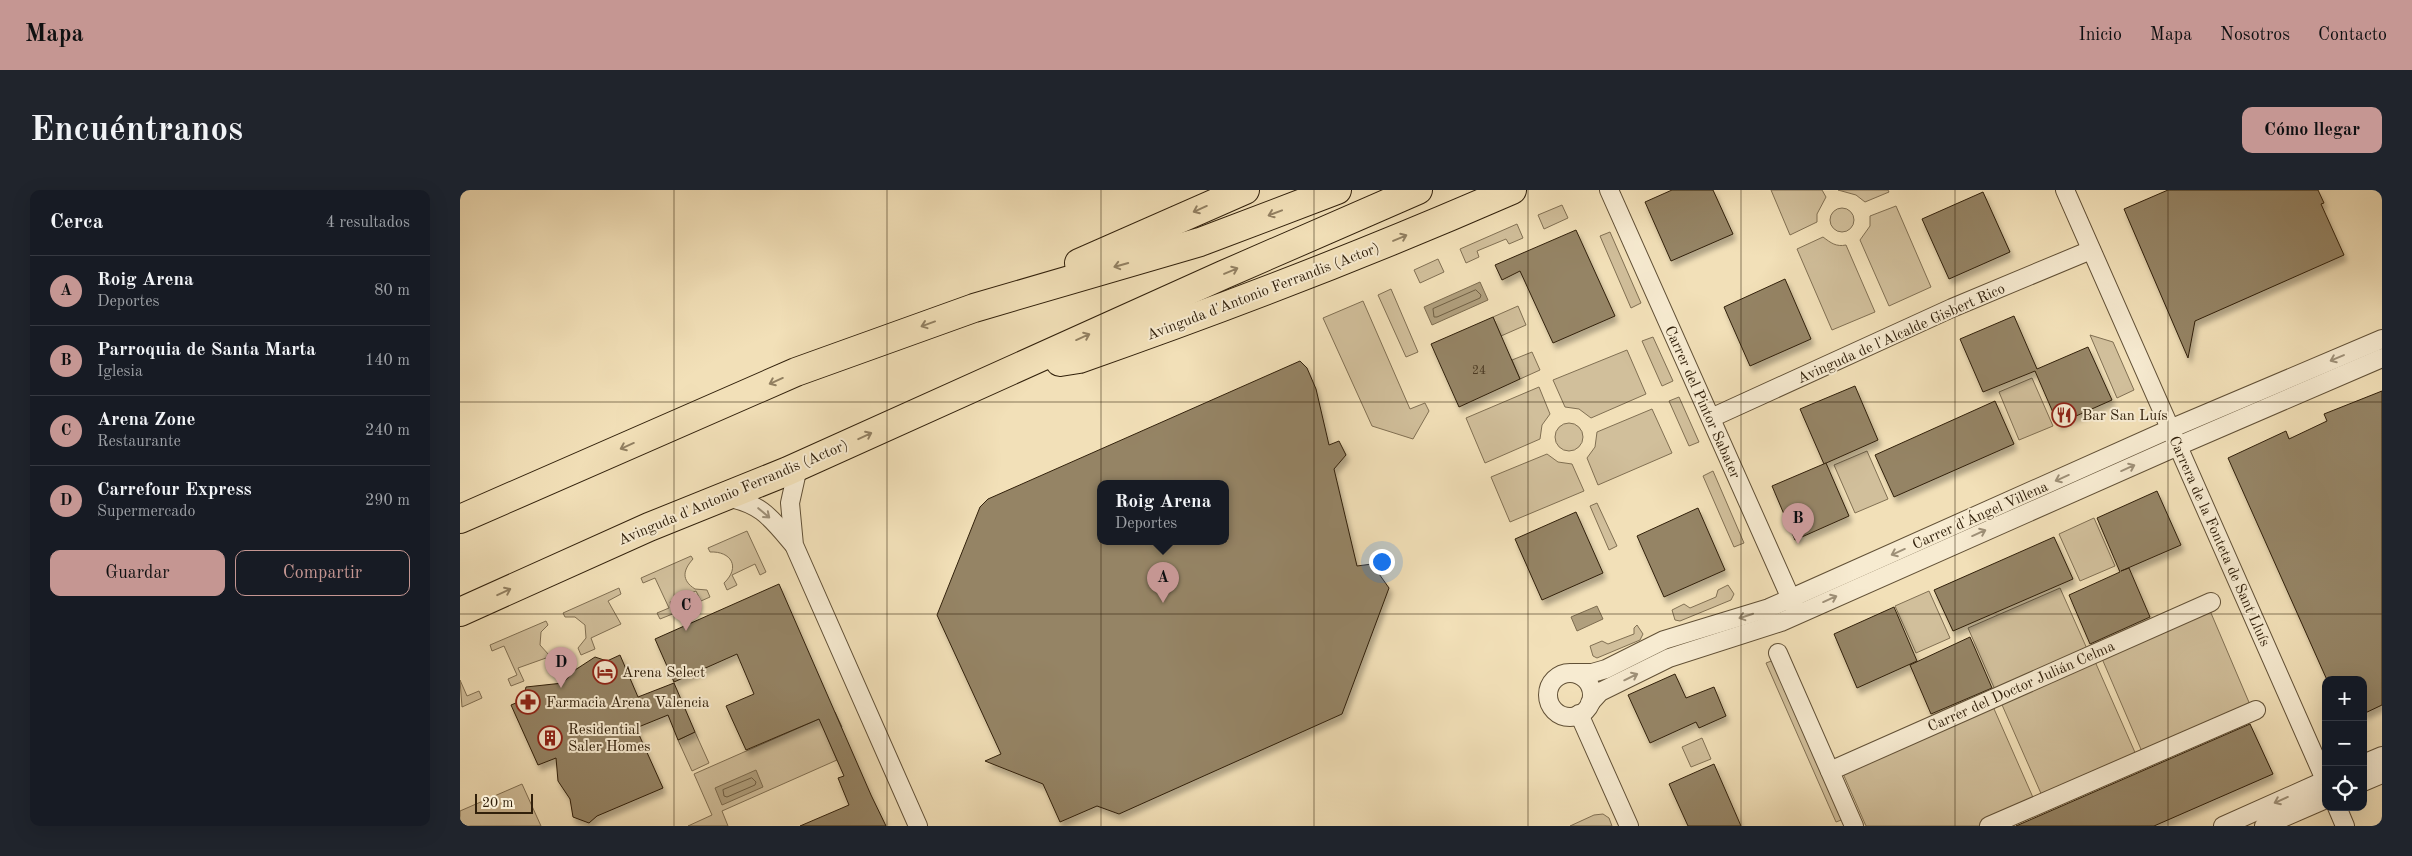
<!DOCTYPE html>
<html lang="es">
<meta charset="utf-8">
<style>
:root{--surface:#171b24;--page:#20242c;--text:#f1f3f6;--muted:#9ea1a6;--line:#363941;--accent:#c59692}
body{margin:0;font-family:"Old Standard TT",serif;background:var(--page);color:var(--text)}
.controls{position:absolute;right:15px;bottom:15px;display:grid;overflow:hidden;border-radius:10px;box-shadow:0 5px 20px #0002}
.controls button{width:45px;height:45px;display:grid;place-items:center;padding:0;border:0;border-bottom:1px solid var(--line);background:var(--surface);color:var(--text);font:25px sans-serif}
.scale{position:absolute;left:15px;bottom:12px;width:58px;box-sizing:border-box;padding-left:5px;border:2px solid #31200b;border-top:0;font-size:14px;line-height:18px;white-space:nowrap;color:#31200b;-webkit-text-stroke:4px #f7ebd1;paint-order:stroke}
.you{position:absolute;left:921px;top:371px;width:18px;height:18px;margin:-12px;border:4px solid #fff;border-radius:50%;background:#1a73e8;box-shadow:0 0 0 8px #1a73e833}
.badge{display:grid;place-items:center;width:32px;height:32px;border-radius:50%;background:var(--accent);color:#111;font-size:16px;font-weight:700}
.pin{position:absolute;translate:-50% -41px;filter:drop-shadow(0 1px 2px #0008)}
.pin::after{content:'';position:absolute;top:26px;width:18px;height:15px;background:inherit;clip-path:polygon(0 0,100% 0,50% 100%)}
.popup{position:absolute;left:637px;top:290px;width:132px;height:65px;box-sizing:border-box;display:grid;place-content:center;border-radius:10px;background:var(--surface);filter:drop-shadow(0 1px 4px #0005);font-size:16px;white-space:nowrap;color:var(--muted)}
.popup b{font-size:19px;color:var(--text)}
.popup::after{content:'';position:absolute;left:50%;top:100%;margin-left:-10px;border:10px solid transparent;border-top-color:var(--surface)}
.list{margin:0;padding:0;list-style:none}
h2{display:flex;justify-content:space-between;align-items:center;height:65px;margin:0;padding:0 20px;font-size:21px}
h2 small{font-size:16px;font-weight:400;color:var(--muted)}
.list li{display:grid;grid-template-columns:32px 1fr auto;gap:15px;align-items:center;box-sizing:border-box;height:70px;padding:0 20px;border-top:1px solid var(--line)}
.list b{display:block;font-size:19px;white-space:nowrap}
.list p{margin:0;font-size:16px;white-space:nowrap;color:var(--muted)}
.list em{font-size:16px;font-style:normal;color:var(--muted)}
.actions{display:flex;gap:10px;padding:15px 20px}
.actions a{flex:1;padding:11px 0;border:1px solid var(--accent);border-radius:10px;text-align:center;font-size:18px;color:var(--accent)}
.actions .main{background:var(--accent);color:#111}
.icon{flex:none;width:28px;height:28px;fill:none;stroke:currentColor;stroke-width:2;stroke-linecap:round;stroke-linejoin:round}
.map{position:relative;flex:none;width:1922px;height:636px;overflow:hidden;border-radius:10px}
header{display:flex;align-items:center;gap:30px;box-sizing:border-box;height:70px;padding:0 25px;background:var(--accent);color:#111}
header strong{font-size:24px}
nav{display:flex;gap:28px;margin-inline-start:auto;font-size:18px}
.intro{display:flex;align-items:center;justify-content:space-between;box-sizing:border-box;height:120px;padding:0 30px}
h1{margin:0;font-size:35px}
.button{padding:12px 22px;border-radius:10px;background:var(--accent);color:#111;font-size:18px;font-weight:700}
main{display:flex;gap:30px;padding:0 30px}
aside{flex:1;background:var(--surface);border-radius:10px;box-shadow:0 5px 20px #0002}
.map>svg:first-child{display:block}
</style>
<header>
<strong>Mapa</strong>
<nav><a>Inicio</a><a>Mapa</a><a>Nosotros</a><a>Contacto</a></nav>
</header>
<div class="intro"><h1>Encuéntranos</h1><a class="button">Cómo llegar</a></div>
<main>
<aside>
<h2>Cerca<small>4 resultados</small></h2>
<ul class="list">
<li><span class="badge">A</span><div><b>Roig Arena</b><p>Deportes</p></div><em>80 m</em></li>
<li><span class="badge">B</span><div><b>Parroquia de Santa Marta</b><p>Iglesia</p></div><em>140 m</em></li>
<li><span class="badge">C</span><div><b>Arena Zone</b><p>Restaurante</p></div><em>240 m</em></li>
<li><span class="badge">D</span><div><b>Carrefour Express</b><p>Supermercado</p></div><em>290 m</em></li>
</ul>
<div class="actions"><a class="main">Guardar</a><a>Compartir</a></div>
</aside>
<div class="map">
<svg width="1922" height="636" viewBox="0 0 1922 636">
<defs>
<filter id="shadow"><feDropShadow dx="3" dy="5.5" stdDeviation="2.5" flood-color="#0004"/></filter>
</defs>
<rect width="100%" height="100%" fill="#f2e0b8"/>
<filter id="stains"><feTurbulence type="fractalNoise" baseFrequency=".004" numOctaves="4"/><feColorMatrix values="0 0 0 0 .2 0 0 0 0 .09 0 0 0 0 .02 0 0 0 .5 -.17"/></filter>
<radialGradient id="worn" r=".72"><stop offset=".6" stop-color="#630" stop-opacity="0"/><stop offset="1" stop-color="#630" stop-opacity=".3"/></radialGradient>
<g fill="#d1bf9b" stroke="#817053">
<polygon points="1311,0 1362,0 1366,7 1357,24 1357,32 1330,45"/>
<polygon points="1378,0 1428,0 1429,2 1405,12 1396,5"/>
<polygon points="1102,15 1108,28 1084,39 1078,25"/>
<polygon points="1436,16 1471,97 1429,116 1400,50 1410,36 1410,26"/>
<circle cx="1382" cy="30" r="12"/>
<polygon points="1057,34 1063,48 1049,54 1046,49 1017,61 1019,67 1006,73 1000,59"/>
<polygon points="1150,42 1181,113 1171,118 1140,46"/>
<path d="M1363,47C1371,53 1376,57 1386,55L1415,122L1372,140L1337,59Z"/>
<polygon points="978,69 984,82 960,93 954,80"/>
<polygon points="931,99 958,162 946,167 918,105"/>
<polygon points="903,111 950,219 965,213 969,221 953,249 912,236 863,128"/>
<polygon points="1058,116 1066,135 1041,146 1033,127"/>
<polygon points="1630,145 1653,152 1674,200 1657,208"/>
<polygon points="1193,147 1213,191 1202,196 1182,151"/>
<polygon points="1167,160 1186,204 1131,228 1119,219 1105,217 1093,190"/>
<polygon points="1072,162 1080,180 1060,189 1052,170"/>
<polygon points="1572,188 1593,236 1559,250 1539,202"/>
<polygon points="1079,197 1090,224 1082,235 1080,249 1025,273 1006,228"/>
<polygon points="1219,207 1239,252 1229,256 1209,211"/>
<polygon points="1192,219 1212,263 1138,295 1127,268 1135,257 1137,242"/>
<circle cx="1109" cy="247" r="14"/>
<polygon points="1407,261 1428,309 1395,323 1374,275"/>
<polygon points="1087,264 1098,272 1112,274 1124,301 1050,332 1031,287"/>
<polygon points="1253,281 1284,353 1274,357 1243,286"/>
<polygon points="1137,313 1157,356 1149,360 1130,316"/>
<polygon points="1634,328 1655,376 1620,391 1599,344"/>
<path d="M287,341L306,382L300,385L295,374L272,385L277,395L267,400L264,393C281,377 271,361 250,362L248,358Z"/>
<path d="M231,366L233,369C223,380 221,390 235,399L247,400L250,407L241,411L236,401L210,412L215,423L200,429L197,423L209,418L195,388L183,393L181,388Z"/>
<polygon points="1268,395 1274,404 1271,410 1220,431 1215,430 1212,420 1224,414 1230,418 1256,407 1258,400"/>
<polygon points="159,398 161,404 148,411 161,434 131,448 135,459 121,465 118,458 126,448 125,435 115,427 105,427 103,423"/>
<polygon points="1600,398 1628,461 1536,502 1508,438"/>
<polygon points="1469,401 1490,448 1456,463 1435,416"/>
<polygon points="1748,416 1791,517 1683,564 1640,464"/>
<polygon points="86,431 88,435 81,442 80,455 89,465 102,466 105,473 91,479 86,468 58,478 64,491 51,496 48,489 57,485 44,456 32,461 30,455"/>
<polygon points="1177,435 1183,444 1180,450 1137,468 1133,466 1130,456 1142,451 1148,454 1174,444 1174,438"/>
<polygon points="1633,467 1677,567 1583,608 1539,508"/>
<polygon points="1314,470 1384,629 1376,632 1306,473"/>
<polygon points="0,490 7,506 19,501 22,508 2,517"/>
<polygon points="1531,512 1575,612 1522,636 1406,636 1381,579"/>
<polygon points="375,522 382,537 366,544 377,570 262,621 268,636 228,636 252,625 234,584"/>
<polygon points="235,542 249,573 232,581 218,550"/>
<polygon points="1242,548 1251,569 1231,577 1222,557"/>
<polygon points="62,594 81,636 0,636 0,621"/>
<polygon points="1143,624 1149,628 1152,636 1110,636 1134,625"/>
</g>
<g fill="#b09f7d" stroke="#7d6c4f">
<polygon points="1020,92 1028,110 972,135 964,117"/>
<polygon points="1137,416 1143,429 1117,441 1111,427"/>
<polygon points="296,580 303,597 262,615 255,598"/>
</g>
<g fill="none" stroke-linecap="round" stroke-linejoin="round">
<g stroke="#706044" stroke-width="1">
<polygon points="1016,100 1021,105 1020,108 977,127 974,127 973,119"/>
<polygon points="292,588 296,592 295,595 267,607 264,606 263,600"/>
</g>
</g>
<g fill="#958465" stroke="#31200b" fill-rule="evenodd" filter="url(#shadow)">
<polygon points="1212,0 1253,0 1273,44 1211,71 1185,12"/>
<polygon points="1708,0 1858,0 1864,13 1861,14 1884,65 1735,131 1728,168 1664,19"/>
<polygon points="1523,2 1550,62 1489,89 1462,29"/>
<polygon points="1116,40 1155,126 1093,153 1060,81 1042,90 1035,75"/>
<polygon points="1325,89 1351,149 1290,176 1264,117"/>
<polygon points="1554,126 1577,179 1628,157 1652,210 1598,234 1575,181 1523,202 1500,149"/>
<polygon points="1033,127 1060,189 999,217 971,154"/>
<path d="M840,171L847,178L856,199L869,255L879,251L886,265L874,279L897,376L912,374L929,398L882,524L659,624L637,616L600,632L583,594L525,571L541,564L477,425L520,317L528,309ZM640,294H766V352H640Z"/>
<polygon points="1395,196 1418,250 1364,274 1340,219"/>
<polygon points="1922,201 1922,515 1903,524 1903,490 1867,490 1768,268 1826,241 1829,249 1867,231 1864,224"/>
<polygon points="1535,211 1554,254 1434,307 1415,265"/>
<polygon points="1366,273 1389,326 1335,350 1312,296"/>
<polygon points="1697,301 1721,355 1661,381 1669,378 1690,427 1630,454 1609,405 1660,382 1637,328"/>
<polygon points="1238,318 1265,380 1204,407 1177,346"/>
<polygon points="1116,322 1143,383 1082,410 1055,349"/>
<polygon points="1594,347 1613,389 1493,441 1474,400"/>
<polygon points="319,394 411,605 426,636 340,636 389,615 378,588 384,586 359,529 286,560 266,516 294,504 277,464 214,492 195,449"/>
<polygon points="1434,417 1457,471 1397,498 1374,444"/>
<polygon points="1510,447 1532,498 1471,524 1450,475"/>
<polygon points="160,465 178,507 214,493 235,542 218,550 208,525 176,538 203,598 137,626 129,633 113,627 110,609 98,591 96,568 78,575 51,515 63,510 66,497 103,493 115,480 135,467 147,471"/>
<polygon points="1215,484 1226,508 1254,497 1266,526 1239,538 1236,532 1190,553 1168,505"/>
<polygon points="1790,534 1813,584 1726,622 1694,636 1556,636"/>
<polygon points="1254,574 1281,636 1228,636 1209,594"/>
</g>
<g fill="none" stroke-linecap="round" stroke-linejoin="round">
<g stroke="#615036" stroke-width="20">
<g id="street">
<polyline points="1149,0 1336,420"/>
<polyline points="1605,0 1866,592"/>
<polyline points="1251,228 1492,118 1631,60"/>
<polyline points="338,277 330,313 334,355 458,636"/>
<path d="M265,307C301,313 311,328 333,354"/>
<polyline points="1318,463 1394,636"/>
<polyline points="1113,483 1132,483 1146,479 1204,450 1309,418 1710,239 1922,149"/>
<circle cx="1110" cy="505" r="22"/>
<polyline points="1130,513 1140,502 1209,468 1321,432 1718,256 1922,168"/>
<polyline points="1119,524 1169,636"/>
<polyline points="1903,574 1922,566"/>
<polyline points="1370,581 1751,412"/>
<polyline points="1903,592 1922,584"/>
<polyline points="1877,617 1885,636"/>
<polyline points="1529,636 1796,520"/>
<polyline points="1763,636 1866,590"/>
<polyline points="1804,636 1866,609"/>
</g>
</g>
<g stroke="#31200b" stroke-width="30">
<g id="primary">
<polyline points="619,73 785,0"/>
<path d="M600,172L619,169C765,118 910,62 1052,0"/>
<polyline points="0,329 336,182 514,118 740,52 877,0"/>
<polyline points="0,422 189,337 328,281 763,85 958,0"/>
</g>
</g>
<use href="#street" stroke="#f7ebd1" stroke-width="18"/>
<use href="#primary" stroke="#f2e0b8" stroke-width="28"/>
</g>
<defs><path id="oneway-shaft" d="M-6 0H5M1.5-3L5.5 0L1.5 3" fill="none" stroke-width="1.6" stroke-linecap="round" stroke-linejoin="round" transform="scale(1.25)"/></defs>
<g stroke="#928062">
<use href="#oneway-shaft" transform="translate(740 19) rotate(156)"/>
<use href="#oneway-shaft" transform="translate(815 23) rotate(159)"/>
<use href="#oneway-shaft" transform="translate(940 48) rotate(-23)"/>
<use href="#oneway-shaft" transform="translate(661 75) rotate(164)"/>
<use href="#oneway-shaft" transform="translate(771 81) rotate(-23)"/>
<use href="#oneway-shaft" transform="translate(468 134) rotate(160)"/>
<use href="#oneway-shaft" transform="translate(623 147) rotate(-24)"/>
<use href="#oneway-shaft" transform="translate(316 191) rotate(156)"/>
<use href="#oneway-shaft" transform="translate(405 246) rotate(-25)"/>
<use href="#oneway-shaft" transform="translate(167 256) rotate(156)"/>
<use href="#oneway-shaft" transform="translate(44 402) rotate(-25)"/>
</g>
<g stroke="#9e9078">
<use href="#oneway-shaft" transform="translate(1877 168) rotate(157)"/>
<use href="#oneway-shaft" transform="translate(1668 278) rotate(-24)"/>
<use href="#oneway-shaft" transform="translate(1602 288) rotate(156)"/>
<use href="#oneway-shaft" transform="translate(304 323) rotate(40)"/>
<use href="#oneway-shaft" transform="translate(1519 343) rotate(-24)"/>
<use href="#oneway-shaft" transform="translate(1438 362) rotate(156)"/>
<use href="#oneway-shaft" transform="translate(1370 409) rotate(-24)"/>
<use href="#oneway-shaft" transform="translate(1286 426) rotate(162)"/>
<use href="#oneway-shaft" transform="translate(1171 487) rotate(-26)"/>
<use href="#oneway-shaft" transform="translate(1821 610) rotate(156)"/>
</g>
<path fill="none" stroke="#31200b" stroke-width="1" stroke-opacity="0.55" d="M214,0V636M427,0V636M641,0V636M854,0V636M1068,0V636M1281,0V636M1495,0V636M1708,0V636M0,212H1922M0,424H1922"/>
<defs>
<g id="restaurant-ring" transform="scale(1.25)"><circle r="9.5" fill="#f7ebd1" stroke="#8f2418" stroke-width="1.5"/><path d="M-5-6h1v4h1v-4h1v4h1v-4h1v5L-1.5 .5V6h-2V.5L-5-1ZM5-6V6H3V1.5H1.5Q1.5-4 5-6Z" fill="#8f2418"/></g>
<g id="hotel-ring" transform="scale(1.25)"><circle r="9.5" fill="#f7ebd1" stroke="#8f2418" stroke-width="1.5"/><path d="M-6-4.5h1.5V1H6V5H4.5V3h-9V5H-6ZM-4 0a1.8 1.8 0 1 1 3.6 0ZM.5 0V-2.5h3Q6-2.5 6 0Z" fill="#8f2418"/></g>
<g id="pharmacy-ring" transform="scale(1.25)"><circle r="9.5" fill="#f7ebd1" stroke="#8f2418" stroke-width="1.5"/><path d="M-2-6h4v4h4v4h-4v4h-4v-4h-4v-4h4Z" fill="#8f2418"/></g>
<g id="building-ring" transform="scale(1.25)"><circle r="9.5" fill="#f7ebd1" stroke="#8f2418" stroke-width="1.5"/><path d="M-4-6H4V6H1V3H-1V6H-4ZM-2.5-4.3h1.7v1.8h-1.7ZM.8-4.3h1.7v1.8H.8ZM-2.5-1h1.7V.8h-1.7ZM.8-1h1.7V.8H.8Z" fill="#8f2418"/></g>
</defs>
<g fill-rule="evenodd">
<use href="#restaurant-ring" x="1604" y="225"/>
<use href="#hotel-ring" x="145" y="482"/>
<use href="#pharmacy-ring" x="68" y="512"/>
<use href="#building-ring" x="90" y="548"/>
</g>
<g text-anchor="middle" stroke-width="4" stroke-linejoin="round" paint-order="stroke">
<g font-size="12" fill="#4a3922">
<text x="1019" y="184">24</text>
</g>
<g font-size="15" fill="#31200b" stroke="#f7ebd1">
<text transform="translate(803 101) rotate(-21)" y="5">Avinguda d'Antonio Ferrandis (Actor)</text>
<text transform="translate(1441 143) rotate(-24)" y="5">Avinguda de l'Alcalde Gisbert Rico</text>
<text transform="translate(1243 212) rotate(66)" y="5">Carrer del Pintor Sabater</text>
<text transform="translate(273 302) rotate(-23)" y="5">Avinguda d'Antonio Ferrandis (Actor)</text>
<text transform="translate(1520 325) rotate(-24)" y="5">Carrer d'Ángel Villena</text>
<text transform="translate(1760 351) rotate(66)" y="5">Carrera de la Fonteta de Sant Lluís</text>
<text transform="translate(1561 496) rotate(-24)" y="5">Carrer del Doctor Julián Celma</text>
</g>
<g font-size="15" fill="#31200b" stroke="#f7ebd1" text-anchor="start">
<text x="1622" y="230">Bar San Luís</text>
<text x="162" y="487">Arena Select</text>
<text x="86" y="517">Farmacia Arena Valencia</text>
<text x="108" y="544">Residential<tspan x="108" dy="17">Saler Homes</tspan></text>
</g>
</g>
<rect width="100%" height="100%" filter="url(#stains)"/>
<rect width="100%" height="100%" fill="url(#worn)"/>
</svg>
<div class="controls">
<button>+</button>
<button>−</button>
<button><svg class="icon" aria-label="locate" viewBox="0 0 24 24"><circle cx="12" cy="12" r="6"/><path d="M12 2v4M12 18v4M2 12h4M18 12h4"/></svg></button>
</div>
<div class="scale">20 m</div>
<div class="you"></div>
<div class="pin badge" style="left:703px;top:413px">A</div>
<div class="popup"><b>Roig Arena</b>Deportes</div>
<div class="pin badge" style="left:1338px;top:354px">B</div>
<div class="pin badge" style="left:226px;top:441px">C</div>
<div class="pin badge" style="left:101px;top:498px">D</div>
</div>
</main>
